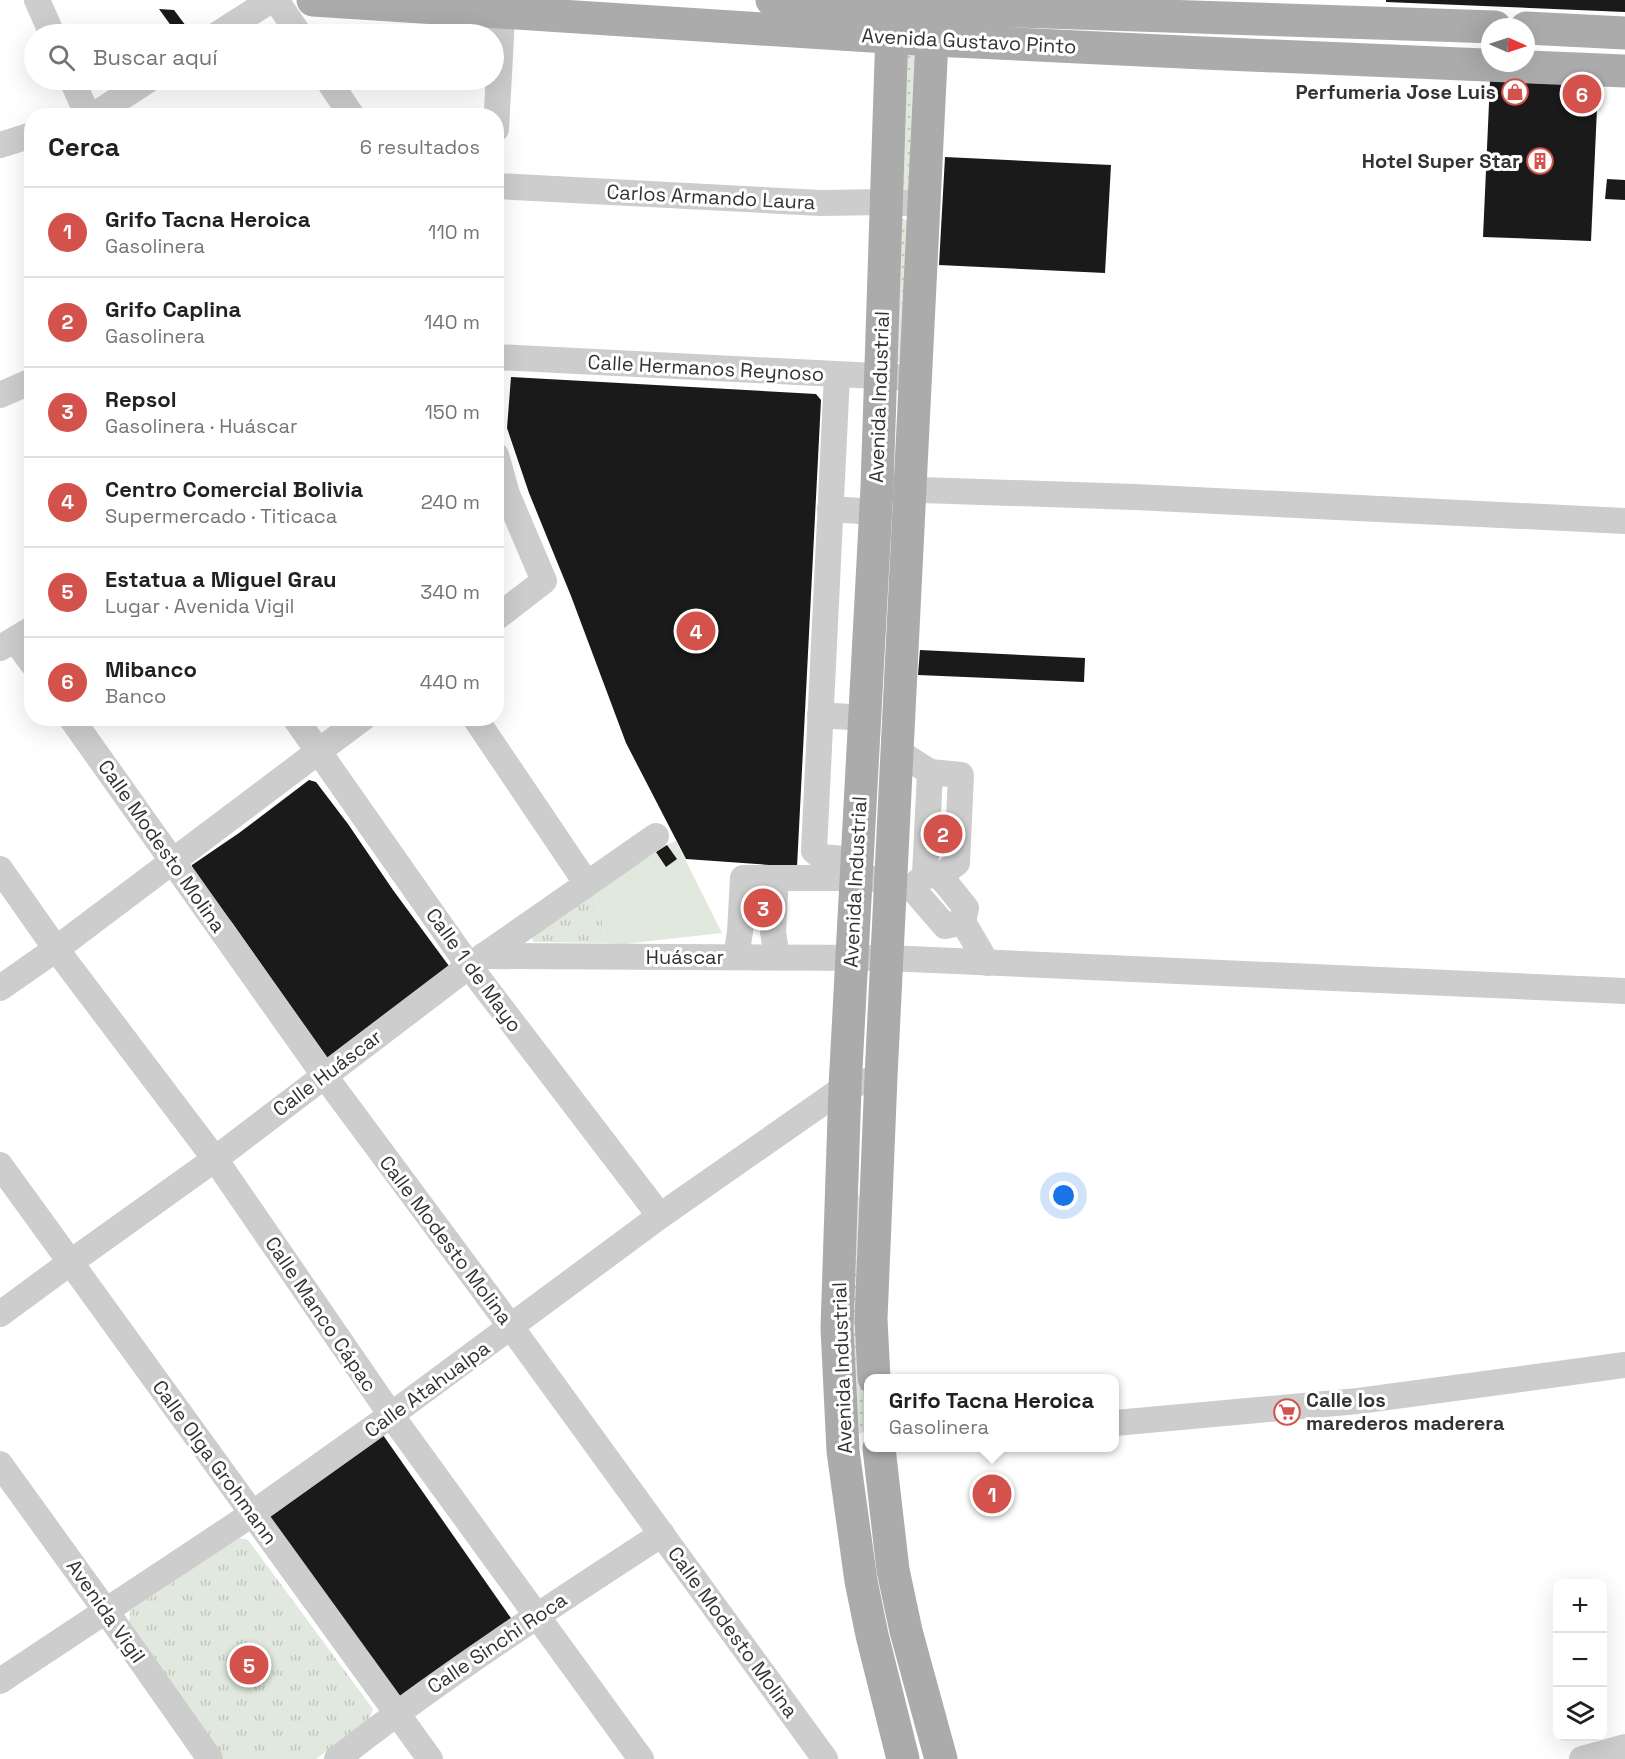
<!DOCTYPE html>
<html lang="es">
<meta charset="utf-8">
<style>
:root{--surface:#fff;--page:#f2f2f2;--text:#202124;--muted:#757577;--line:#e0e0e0;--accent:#d3524c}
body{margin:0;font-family:"Space Grotesk",sans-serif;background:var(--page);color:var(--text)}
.controls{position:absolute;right:18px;bottom:18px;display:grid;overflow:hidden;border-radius:12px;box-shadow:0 6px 24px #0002}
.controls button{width:54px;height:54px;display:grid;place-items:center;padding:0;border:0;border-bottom:2px solid var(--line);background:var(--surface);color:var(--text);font:30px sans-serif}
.compass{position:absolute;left:1481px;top:18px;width:54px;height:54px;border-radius:50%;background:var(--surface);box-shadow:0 6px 24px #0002;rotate:93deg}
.you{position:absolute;left:1064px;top:1196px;width:21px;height:21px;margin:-15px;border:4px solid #fff;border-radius:50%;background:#1a73e8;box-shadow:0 0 0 9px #1a73e833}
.badge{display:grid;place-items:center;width:39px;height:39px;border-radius:50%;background:var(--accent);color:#fff;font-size:20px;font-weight:700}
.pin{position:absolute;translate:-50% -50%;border:3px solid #fff;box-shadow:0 2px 6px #0006}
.popup{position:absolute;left:864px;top:1374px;width:255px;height:78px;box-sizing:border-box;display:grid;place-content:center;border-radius:12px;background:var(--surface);filter:drop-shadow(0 2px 4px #0005);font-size:20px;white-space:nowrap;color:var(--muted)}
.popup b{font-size:22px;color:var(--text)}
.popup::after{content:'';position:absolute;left:50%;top:100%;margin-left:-12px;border:12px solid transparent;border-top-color:var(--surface)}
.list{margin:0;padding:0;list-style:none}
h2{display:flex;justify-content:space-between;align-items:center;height:78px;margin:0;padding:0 24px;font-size:26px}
h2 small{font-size:20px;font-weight:400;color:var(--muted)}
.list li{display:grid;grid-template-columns:39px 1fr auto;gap:18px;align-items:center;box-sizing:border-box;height:90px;padding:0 24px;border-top:2px solid var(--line)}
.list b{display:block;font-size:22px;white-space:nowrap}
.list p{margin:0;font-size:20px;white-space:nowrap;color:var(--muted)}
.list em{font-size:20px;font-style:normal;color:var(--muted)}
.icon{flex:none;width:33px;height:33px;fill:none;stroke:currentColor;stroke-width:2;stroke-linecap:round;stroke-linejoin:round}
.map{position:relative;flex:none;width:1625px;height:1759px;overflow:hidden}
.search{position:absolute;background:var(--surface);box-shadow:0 6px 24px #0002;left:24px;top:24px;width:480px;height:66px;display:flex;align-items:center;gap:15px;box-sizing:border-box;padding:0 21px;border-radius:33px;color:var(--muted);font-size:22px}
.panel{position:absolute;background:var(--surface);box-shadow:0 6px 24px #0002;left:24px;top:108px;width:480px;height:618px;border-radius:24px}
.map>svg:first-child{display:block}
</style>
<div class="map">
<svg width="1625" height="1759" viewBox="0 0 1625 1759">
<defs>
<pattern id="grass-dots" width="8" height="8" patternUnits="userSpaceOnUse" patternTransform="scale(1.5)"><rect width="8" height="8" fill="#e1e8dd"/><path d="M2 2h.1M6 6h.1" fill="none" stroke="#c2c7be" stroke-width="1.8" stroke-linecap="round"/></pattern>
<pattern id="park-tufts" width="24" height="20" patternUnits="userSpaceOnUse" patternTransform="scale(1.5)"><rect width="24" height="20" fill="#e1e8dd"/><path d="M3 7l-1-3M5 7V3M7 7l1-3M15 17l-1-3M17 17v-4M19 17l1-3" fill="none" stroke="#c2c7be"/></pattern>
</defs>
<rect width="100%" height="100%" fill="#fff"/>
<g fill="url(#grass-dots)">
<polygon points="322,25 346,26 346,34 322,34 319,30"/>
<polygon points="911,53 920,60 909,192 901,191 901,57"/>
<polygon points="901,219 908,220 901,363 893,362"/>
<polygon points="856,1195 863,1196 861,1345 867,1428 864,1432 856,1435 844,1344"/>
</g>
<g fill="url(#park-tufts)">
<polygon points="595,893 607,943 533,942 532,935"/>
<polygon points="239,1538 248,1540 373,1709 369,1720 316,1759 223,1759 129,1625 130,1611"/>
</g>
<polygon fill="#e1e8dd" points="676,841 722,933 624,944 607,943 595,893 667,845"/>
<g fill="#1a1a1a">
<polygon points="1386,0 1625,0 1625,12 1386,2"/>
<polygon points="159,9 174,10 192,34 177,34"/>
<polygon points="1490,81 1598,86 1591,241 1483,237"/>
<polygon points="945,157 1111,165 1105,273 939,265"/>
<polygon points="1607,179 1625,180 1625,200 1605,199"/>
<polygon points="511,377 816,394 821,400 797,867 686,859 626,743 571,596 529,493 507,428"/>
<polygon points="920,650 1085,658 1084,682 918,675"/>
<polygon points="309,780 316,782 348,824 393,890 449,966 327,1058 233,924 192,871 192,865 239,833"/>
<polygon points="667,845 677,859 666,867 656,852"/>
<polygon points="383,1435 513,1621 399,1700 267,1519"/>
</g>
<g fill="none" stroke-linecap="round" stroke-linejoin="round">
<g stroke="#cdcdcd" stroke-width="26">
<polyline points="37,0 52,34"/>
<polyline points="276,0 299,34"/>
<polyline points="218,34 271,0"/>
<polyline points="72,80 88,116"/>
<polyline points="328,80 352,116"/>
<polyline points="93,116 148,80"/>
<polyline points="496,129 503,0"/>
<polyline points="0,145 32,135"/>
<polyline points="496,186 821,203 886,202 925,204"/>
<polyline points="496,357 916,378"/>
<polyline points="837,375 814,851 821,857 856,860"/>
<polyline points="0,395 32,381"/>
<polyline points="496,455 507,494 544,581 496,618"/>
<polyline points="892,489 1135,497 1625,521"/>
<polyline points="830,509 875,512"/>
<polyline points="15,640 32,663"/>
<polyline points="0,648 32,629"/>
<polyline points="820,715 864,718"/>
<polyline points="71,718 324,1075 511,1327 825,1759"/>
<polyline points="295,718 469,966 660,1216"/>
<polyline points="475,718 587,884"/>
<polyline points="897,751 930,772 961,775 957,863 940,876 925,875"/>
<polyline points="930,772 925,875 912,888 945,926 963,922"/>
<polyline points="0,869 56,949 215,1159 391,1415 641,1759"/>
<polyline points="940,876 966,908 963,922 987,963"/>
<polyline points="776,878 773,932 777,957"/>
<polyline points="483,956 887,958 1625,991"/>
<polyline points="736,957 740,932 743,878 855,878 891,880"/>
<polyline points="0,988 56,949 363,718"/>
<polyline points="0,1165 430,1759"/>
<polyline points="0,1314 71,1262 215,1159 469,966 656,836"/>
<polyline points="1115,1423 1358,1401 1625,1365"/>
<polyline points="0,1464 106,1611 210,1759"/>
<polyline points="0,1681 252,1514 391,1415 660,1216 845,1087 881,1077"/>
<path d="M337,1759C441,1678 551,1606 662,1534"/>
<polyline points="1582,1759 1625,1747"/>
</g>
<g stroke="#ababab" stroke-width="33">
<polyline points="313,0 933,40 1203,53 1625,71"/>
<polyline points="772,0 892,7 1495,27"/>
<polyline points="893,0 877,487 845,1087 837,1328 843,1451 861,1581 872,1635 903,1759"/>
<polyline points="1526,28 1625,33"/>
<polyline points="874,1378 871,1319 881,1077 934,0"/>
<polyline points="879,1448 893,1570 906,1631 941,1759"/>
</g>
</g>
<defs>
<g id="shop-ring" transform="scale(1.35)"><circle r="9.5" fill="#fff" stroke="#d3524c" stroke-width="1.5"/><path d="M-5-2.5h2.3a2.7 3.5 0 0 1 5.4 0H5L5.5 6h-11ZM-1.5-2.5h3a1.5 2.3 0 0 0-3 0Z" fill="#d3524c"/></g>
<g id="building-ring" transform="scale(1.35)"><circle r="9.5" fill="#fff" stroke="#d3524c" stroke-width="1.5"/><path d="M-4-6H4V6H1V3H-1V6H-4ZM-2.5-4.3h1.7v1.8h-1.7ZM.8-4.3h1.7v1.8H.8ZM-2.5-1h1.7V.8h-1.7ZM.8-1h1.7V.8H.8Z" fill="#d3524c"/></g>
<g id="supermarket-ring" transform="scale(1.35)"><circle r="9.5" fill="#fff" stroke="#d3524c" stroke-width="1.5"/><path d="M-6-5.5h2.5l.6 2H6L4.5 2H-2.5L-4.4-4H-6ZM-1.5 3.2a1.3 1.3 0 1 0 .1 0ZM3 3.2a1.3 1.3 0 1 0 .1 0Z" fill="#d3524c"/></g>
</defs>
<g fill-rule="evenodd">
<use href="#shop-ring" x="1515" y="92"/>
<use href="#building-ring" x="1540" y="161"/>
<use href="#supermarket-ring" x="1287" y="1412"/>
</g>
<g text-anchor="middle" stroke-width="6" stroke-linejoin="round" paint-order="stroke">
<g font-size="20" fill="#333" stroke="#fff">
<text transform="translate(969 41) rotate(3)" y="7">Avenida Gustavo Pinto</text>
<text transform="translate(711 197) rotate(3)" y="7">Carlos Armando Laura</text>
<text transform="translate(706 368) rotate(3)" y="7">Calle Hermanos Reynoso</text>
<text transform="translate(879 397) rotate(-88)" y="7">Avenida Industrial</text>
<text transform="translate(162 846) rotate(55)" y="7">Calle Modesto Molina</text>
<text transform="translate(855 882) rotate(-87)" y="7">Avenida Industrial</text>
<text x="685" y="964">Huáscar</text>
<text transform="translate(474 970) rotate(54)" y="7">Calle 1 de Mayo</text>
<text transform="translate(327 1073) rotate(-37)" y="7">Calle Huáscar</text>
<text transform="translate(446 1240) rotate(53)" y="7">Calle Modesto Molina</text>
<text transform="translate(321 1314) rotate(56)" y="7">Calle Manco Cápac</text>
<text transform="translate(842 1368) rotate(-92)" y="7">Avenida Industrial</text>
<text transform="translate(427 1389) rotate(-36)" y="7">Calle Atahualpa</text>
<text transform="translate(215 1462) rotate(54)" y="7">Calle Olga Grohmann</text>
<text transform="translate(106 1611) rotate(55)" y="7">Avenida Vigil</text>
<text transform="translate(733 1632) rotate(54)" y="7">Calle Modesto Molina</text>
<text transform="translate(497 1643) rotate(-34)" y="7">Calle Sinchi Roca</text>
</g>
<g font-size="20" font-weight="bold" fill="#333" stroke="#fff" text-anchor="end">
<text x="1496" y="99">Perfumeria Jose Luis</text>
<text x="1520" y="168">Hotel Super Star</text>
<text x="1306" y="1407" text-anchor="start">Calle los<tspan x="1306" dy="23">marederos maderera</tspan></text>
</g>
</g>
</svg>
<div class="controls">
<button>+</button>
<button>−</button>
<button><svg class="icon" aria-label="layers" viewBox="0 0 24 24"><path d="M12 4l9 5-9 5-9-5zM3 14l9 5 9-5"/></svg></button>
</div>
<svg class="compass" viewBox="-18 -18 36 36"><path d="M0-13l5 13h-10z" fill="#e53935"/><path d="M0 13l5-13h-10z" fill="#757577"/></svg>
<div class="you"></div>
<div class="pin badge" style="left:992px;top:1494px">1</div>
<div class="popup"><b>Grifo Tacna Heroica</b>Gasolinera</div>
<div class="pin badge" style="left:943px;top:834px">2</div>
<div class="pin badge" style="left:763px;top:908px">3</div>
<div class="pin badge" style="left:696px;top:631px">4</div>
<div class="pin badge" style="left:249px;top:1665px">5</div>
<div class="pin badge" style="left:1582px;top:94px">6</div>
<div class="search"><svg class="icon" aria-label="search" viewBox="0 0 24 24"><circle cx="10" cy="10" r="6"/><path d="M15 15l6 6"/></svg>Buscar aquí</div>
<section class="panel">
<h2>Cerca<small>6 resultados</small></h2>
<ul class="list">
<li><span class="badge">1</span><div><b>Grifo Tacna Heroica</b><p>Gasolinera</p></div><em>110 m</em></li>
<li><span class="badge">2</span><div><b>Grifo Caplina</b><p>Gasolinera</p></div><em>140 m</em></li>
<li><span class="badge">3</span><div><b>Repsol</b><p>Gasolinera · Huáscar</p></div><em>150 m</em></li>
<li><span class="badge">4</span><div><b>Centro Comercial Bolivia</b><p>Supermercado · Titicaca</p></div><em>240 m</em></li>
<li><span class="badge">5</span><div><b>Estatua a Miguel Grau</b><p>Lugar · Avenida Vigil</p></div><em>340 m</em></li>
<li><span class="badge">6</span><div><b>Mibanco</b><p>Banco</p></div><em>440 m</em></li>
</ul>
</section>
</div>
